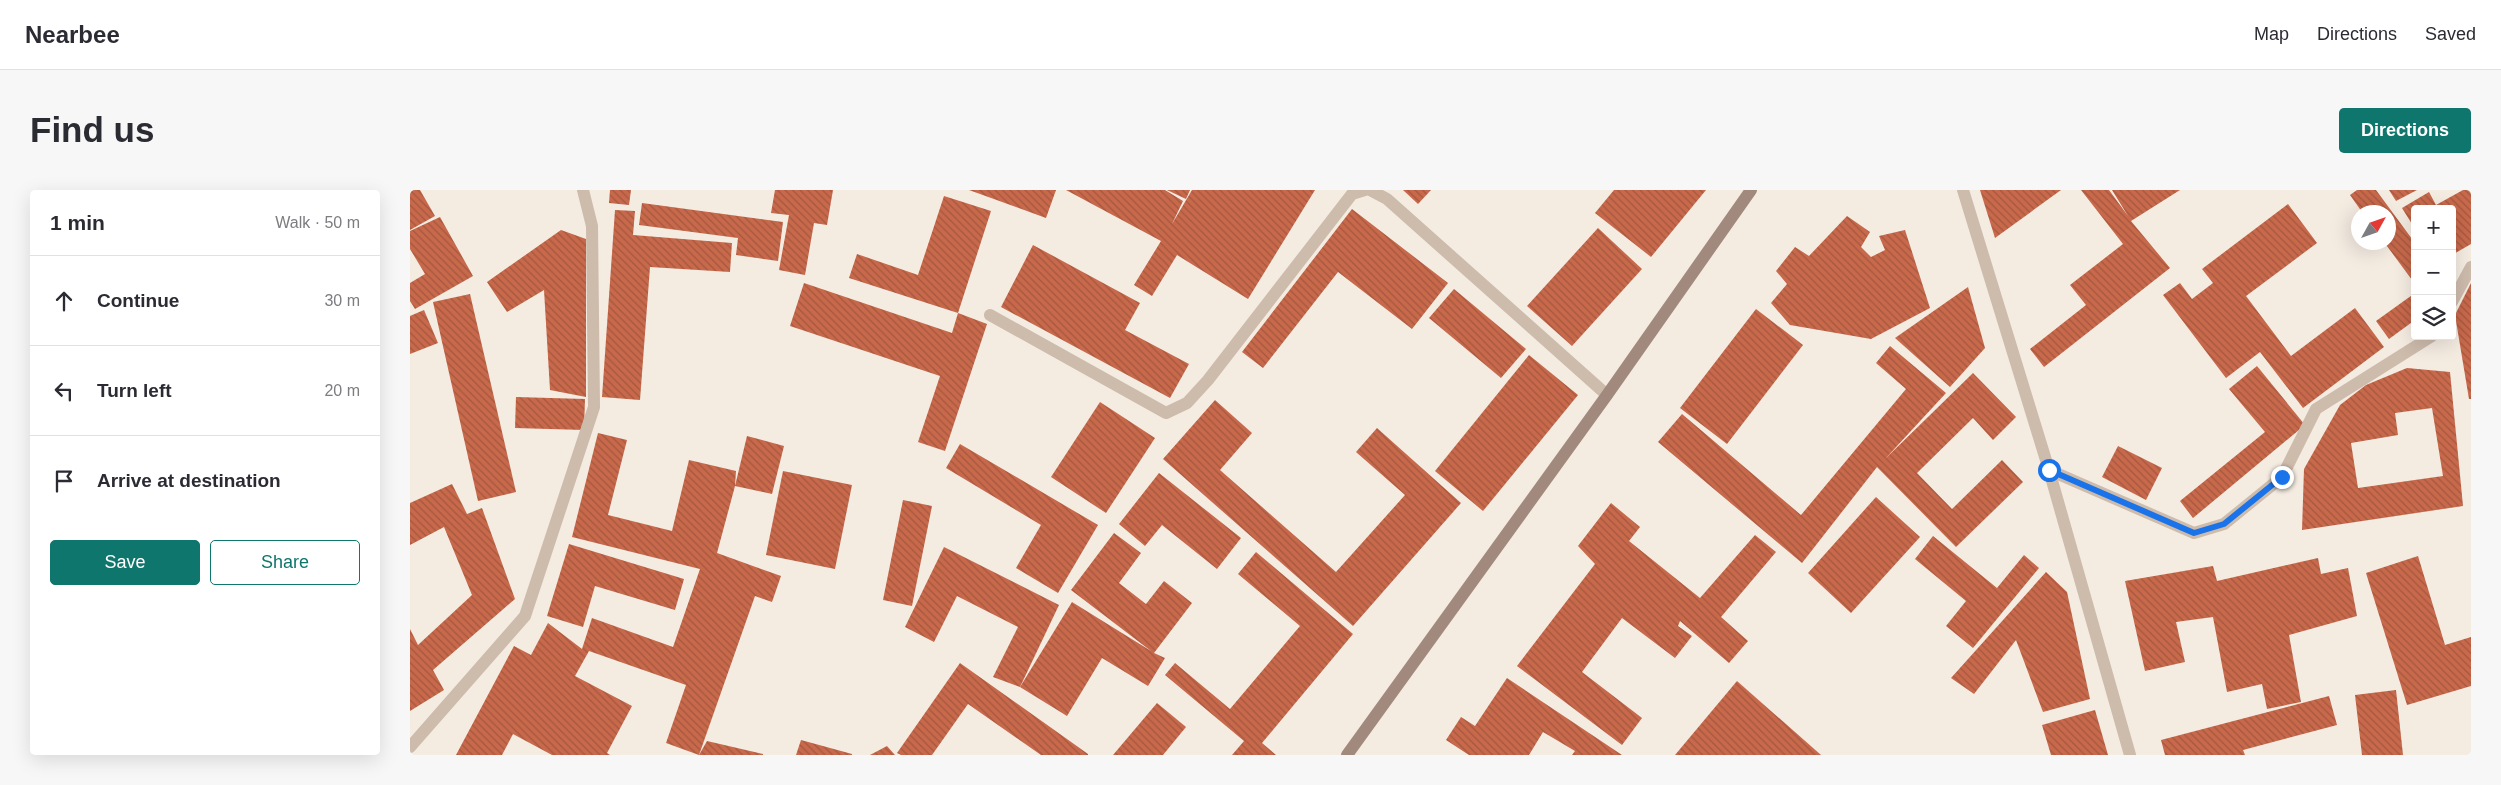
<!DOCTYPE html>
<meta charset="utf-8">
<style>
:root{--surface:#fff;--page:#f7f7f7;--text:#2b2b33;--muted:#7c7c81;--line:#e1e1e2;--accent:#0f766e}
body{margin:0;font-family:Helvetica,sans-serif;background:var(--page);color:var(--text)}
.controls{position:absolute;right:15px;top:15px;display:grid;overflow:hidden;border-radius:5px;box-shadow:0 5px 20px #0002}
.controls button{width:45px;height:45px;display:grid;place-items:center;padding:0;border:0;border-bottom:1px solid var(--line);background:var(--surface);color:var(--text);font:25px sans-serif}
.compass{position:absolute;left:1941px;top:15px;width:45px;height:45px;border-radius:50%;background:var(--surface);box-shadow:0 5px 20px #0002;rotate:50deg}
.stop{position:absolute;width:15px;height:15px;margin:-11px;border:4px solid #1a73e8;border-radius:50%;background:#fff}
.stop.end{background:#1a73e8;border-color:#fff;box-shadow:0 1px 5px #0008}
.list{margin:0;padding:0;list-style:none}
h2{display:flex;justify-content:space-between;align-items:center;height:65px;margin:0;padding:0 20px;font-size:21px}
h2 small{font-size:16px;font-weight:400;color:var(--muted)}
.list li{display:grid;grid-template-columns:32px 1fr auto;gap:15px;align-items:center;box-sizing:border-box;height:90px;padding:0 20px;border-top:1px solid var(--line)}
.list b{display:block;font-size:19px;white-space:nowrap}
.list em{font-size:16px;font-style:normal;color:var(--muted)}
.actions{display:flex;gap:10px;padding:15px 20px}
.actions a{flex:1;padding:11px 0;border:1px solid var(--accent);border-radius:5px;text-align:center;font-size:18px;color:var(--accent)}
.actions .main{background:var(--accent);color:#fff}
.icon{flex:none;width:28px;height:28px;fill:none;stroke:currentColor;stroke-width:2;stroke-linecap:round;stroke-linejoin:round}
.map{position:relative;flex:none;width:2061px;height:565px;overflow:hidden;border-radius:5px}
header{display:flex;align-items:center;gap:30px;box-sizing:border-box;height:70px;padding:0 25px;background:var(--surface);border-bottom:1px solid var(--line)}
header strong{font-size:24px}
nav{display:flex;gap:28px;margin-inline-start:auto;font-size:18px}
.intro{display:flex;align-items:center;justify-content:space-between;box-sizing:border-box;height:120px;padding:0 30px}
h1{margin:0;font-size:35px}
.button{padding:12px 22px;border-radius:5px;background:var(--accent);color:#fff;font-size:18px;font-weight:700}
main{display:flex;gap:30px;padding:0 30px}
aside{flex:1;background:var(--surface);border-radius:5px;box-shadow:0 5px 20px #0002}
.map>svg:first-child{display:block}
</style>
<header>
<strong>Nearbee</strong>
<nav><a>Map</a><a>Directions</a><a>Saved</a></nav>
</header>
<div class="intro"><h1>Find us</h1><a class="button">Directions</a></div>
<main>
<aside>
<h2>1 min<small>Walk · 50 m</small></h2>
<ul class="list">
<li><svg class="icon" aria-label="ahead" viewBox="0 0 24 24"><path d="M12 20V5M6 11l6-6 6 6"/></svg><div><b>Continue</b></div><em>30 m</em></li>
<li><svg class="icon" aria-label="left" viewBox="0 0 24 24"><path d="M17 20v-9H6M10 6l-5 5 5 5"/></svg><div><b>Turn left</b></div><em>20 m</em></li>
<li><svg class="icon" aria-label="arrive" viewBox="0 0 24 24"><path d="M6 21V4h12l-3 4 3 4H6"/></svg><div><b>Arrive at destination</b></div></li>
</ul>
<div class="actions"><a class="main">Save</a><a>Share</a></div>
</aside>
<div class="map">
<svg width="2061" height="565" viewBox="0 0 2061 565">
<defs>
<pattern id="building-back-hatch" width="6" height="6" patternUnits="userSpaceOnUse" patternTransform="scale(1.25)"><rect width="6" height="6" fill="#c8694b"/><path d="M-1 5l2 2M0 0l6 6M5-1l2 2" fill="none" stroke="#a4573f"/></pattern>
</defs>
<rect width="100%" height="100%" fill="#f4ebe1"/>
<g fill="url(#building-back-hatch)" fill-rule="evenodd">
<polygon points="0,0 10,0 25,26 0,40"/>
<polygon points="200,0 221,0 219,15 199,13"/>
<polygon points="365,0 423,0 417,35 404,33 395,85 369,80 379,25 361,23"/>
<polygon points="559,0 646,0 636,28"/>
<polygon points="656,0 755,0 773,11 762,34 782,0 905,0 838,109 767,65 742,106 724,95 751,51"/>
<polygon points="757,0 780,0 776,9"/>
<polygon points="993,0 1021,0 1008,14"/>
<polygon points="1204,0 1296,0 1241,67 1185,23"/>
<polygon points="1570,0 1651,0 1585,48"/>
<polygon points="1671,0 1699,0 1718,26 1702,0 1770,0 1721,31 1760,78 1634,177 1620,159 1676,115 1660,95 1713,54"/>
<polygon points="1947,0 1966,0 2005,53 2005,94 1974,52 1978,52 1978,22 1952,22 1940,5"/>
<polygon points="1979,0 2007,0 1986,11"/>
<polygon points="2053,0 2061,0 2061,54 2042,65 2042,19 2005,19 2005,39 1992,18 2019,2 2026,15"/>
<polygon points="534,6 581,21 548,123 439,88 447,64 508,85"/>
<polygon points="232,13 373,32 368,71 326,65 328,48 229,35"/>
<polygon points="1878,14 1907,53 1836,106 1881,166 1945,118 1974,157 1893,218 1850,162 1816,188 1753,105 1770,93 1782,109 1803,93 1792,79"/>
<polygon points="942,19 1038,93 1002,139 928,82 853,178 832,162"/>
<polygon points="205,20 225,21 223,45 322,53 320,82 240,77 230,210 192,207"/>
<polygon points="1437,26 1460,42 1451,57 1461,67 1475,60 1469,46 1495,40 1520,118 1461,149 1380,135 1361,113 1377,94 1366,81 1385,57 1399,66"/>
<polygon points="30,27 63,86 5,119 0,111 0,93 15,84 0,59 0,41"/>
<polygon points="1188,38 1232,79 1162,156 1117,116"/>
<polygon points="151,40 176,49 176,207 140,200 134,100 97,122 77,92"/>
<polygon points="623,55 730,113 715,140 779,174 760,208 591,117"/>
<polygon points="394,93 542,143 548,123 577,134 535,261 508,252 530,186 380,136"/>
<polygon points="2061,93 2061,209 2059,209 2045,125"/>
<polygon points="1558,97 1575,158 1540,197 1485,148"/>
<polygon points="1044,99 1116,159 1091,188 1019,128"/>
<polygon points="2005,103 2005,130 1979,149 1966,131"/>
<polygon points="60,104 106,302 68,311 23,112"/>
<polygon points="1346,119 1393,155 1317,254 1270,218"/>
<polygon points="14,120 28,153 0,164 0,126"/>
<polygon points="1480,156 1536,203 1475,269 1563,183 1606,227 1583,250 1563,228 1507,283 1542,319 1592,270 1613,292 1546,357 1467,277 1392,373 1248,252 1272,224 1391,325 1496,199 1466,173"/>
<polygon points="1119,165 1168,205 1073,321 1025,281"/>
<polygon points="1847,176 1895,235 1783,328 1770,311 1855,242 1819,199"/>
<path d="M1997,178L2040,182L2053,316L1892,340L1894,279L1930,215L1956,195ZM2022,218L2033,286L1948,298L1941,253L1988,245L1985,223Z"/>
<polygon points="106,207 175,209 174,240 105,238"/>
<polygon points="805,210 842,243 810,280 926,382 995,305 946,262 967,238 1051,313 943,436 753,269"/>
<polygon points="690,212 745,248 696,323 641,287"/>
<polygon points="188,243 217,250 198,325 262,341 279,270 326,281 325,296 307,363 371,386 362,412 345,406 289,565 256,553 276,495 179,461 165,486 222,516 197,563 200,565 142,565 103,544 92,565 46,565 104,456 121,465 138,433 172,459 182,428 263,457 290,379 162,347"/>
<polygon points="337,246 374,256 362,304 325,296"/>
<polygon points="550,254 688,335 648,403 606,378 631,335 536,278"/>
<polygon points="1708,256 1752,278 1736,310 1692,287"/>
<polygon points="373,281 442,295 425,379 356,365"/>
<polygon points="749,283 831,348 807,379 752,335 735,356 709,334"/>
<polygon points="42,294 57,324 72,318 105,409 23,480 34,500 0,521 0,439 8,455 62,405 34,337 0,355 0,313"/>
<polygon points="1466,307 1510,347 1441,423 1398,383"/>
<polygon points="493,310 522,316 502,416 473,410"/>
<polygon points="1201,313 1230,337 1219,351 1290,408 1345,345 1366,362 1311,427 1338,451 1319,473 1270,431 1268,436 1282,446 1265,468 1212,428 1172,482 1232,528 1212,555 1107,476 1185,374 1168,356"/>
<polygon points="704,343 731,363 709,393 736,414 754,391 782,413 744,463 755,468 738,496 692,468 657,526 610,497 662,412 741,461 661,400"/>
<polygon points="1523,346 1587,398 1614,365 1629,378 1563,458 1536,436 1556,411 1505,369"/>
<polygon points="159,354 274,389 265,420 185,396 173,437 137,426"/>
<polygon points="534,357 649,415 610,497 583,487 608,437 547,406 524,452 495,437"/>
<polygon points="846,362 943,444 852,553 866,565 822,565 834,551 755,485 765,473 820,519 890,436 828,384"/>
<polygon points="2008,366 2035,455 2061,447 2061,496 1997,515 1956,383"/>
<polygon points="1908,368 1911,384 1938,378 1947,426 1879,445 1891,512 1857,519 1852,494 1817,502 1803,427 1766,432 1775,472 1735,481 1715,391 1803,376 1807,391"/>
<polygon points="1636,382 1657,402 1680,509 1633,522 1606,450 1564,504 1541,488"/>
<polygon points="550,473 678,564 678,565 631,565 558,514 522,565 491,565 487,563"/>
<polygon points="1097,488 1212,565 1162,565 1165,561 1133,542 1119,565 1059,565 1036,550 1051,527 1065,536"/>
<polygon points="1327,491 1411,565 1265,565"/>
<polygon points="1986,500 1993,565 1952,565 1945,505"/>
<polygon points="1919,506 1927,535 1833,560 1835,565 1755,565 1751,550"/>
<polygon points="747,513 776,537 753,565 703,565"/>
<polygon points="1685,520 1698,565 1641,565 1632,535"/>
<polygon points="391,550 442,564 442,565 386,565"/>
<polygon points="297,551 353,564 353,565 289,565"/>
<polygon points="477,556 485,565 460,565"/>
</g>
<g fill="none" stroke-linecap="round" stroke-linejoin="round">
<g stroke="#cdbbac" stroke-width="12">
<polyline points="960,0 977,9 1197,205"/>
<polyline points="2042,112 2061,77"/>
<polyline points="580,125 756,223 777,213 798,190 942,4 955,0"/>
<polyline points="1639,280 1784,343 1814,334 1872,287 1906,219 2022,146"/>
<polyline points="0,557 115,426 184,217 182,36 173,0"/>
</g>
<polyline stroke="#cdbbac" stroke-width="12" points="1553,0 1639,280 1720,565"/>
<polyline stroke="#a18a7d" stroke-width="12" points="937,565 1197,205 1341,0"/>
</g>
<g fill="none" stroke-linecap="round" stroke-linejoin="round">
<polyline stroke="#1a73e8" stroke-width="6" points="1639,280 1784,343 1814,334 1872,287"/>
</g>
</svg>
<div class="controls">
<button>+</button>
<button>−</button>
<button><svg class="icon" aria-label="layers" viewBox="0 0 24 24"><path d="M12 4l9 5-9 5-9-5zM3 14l9 5 9-5"/></svg></button>
</div>
<svg class="compass" viewBox="-18 -18 36 36"><path d="M0-13l5 13h-10z" fill="#e53935"/><path d="M0 13l5-13h-10z" fill="#7c7c81"/></svg>
<div class="stop" style="left:1639px;top:280px"></div>
<div class="stop end" style="left:1872px;top:287px"></div>
</div>
</main>
